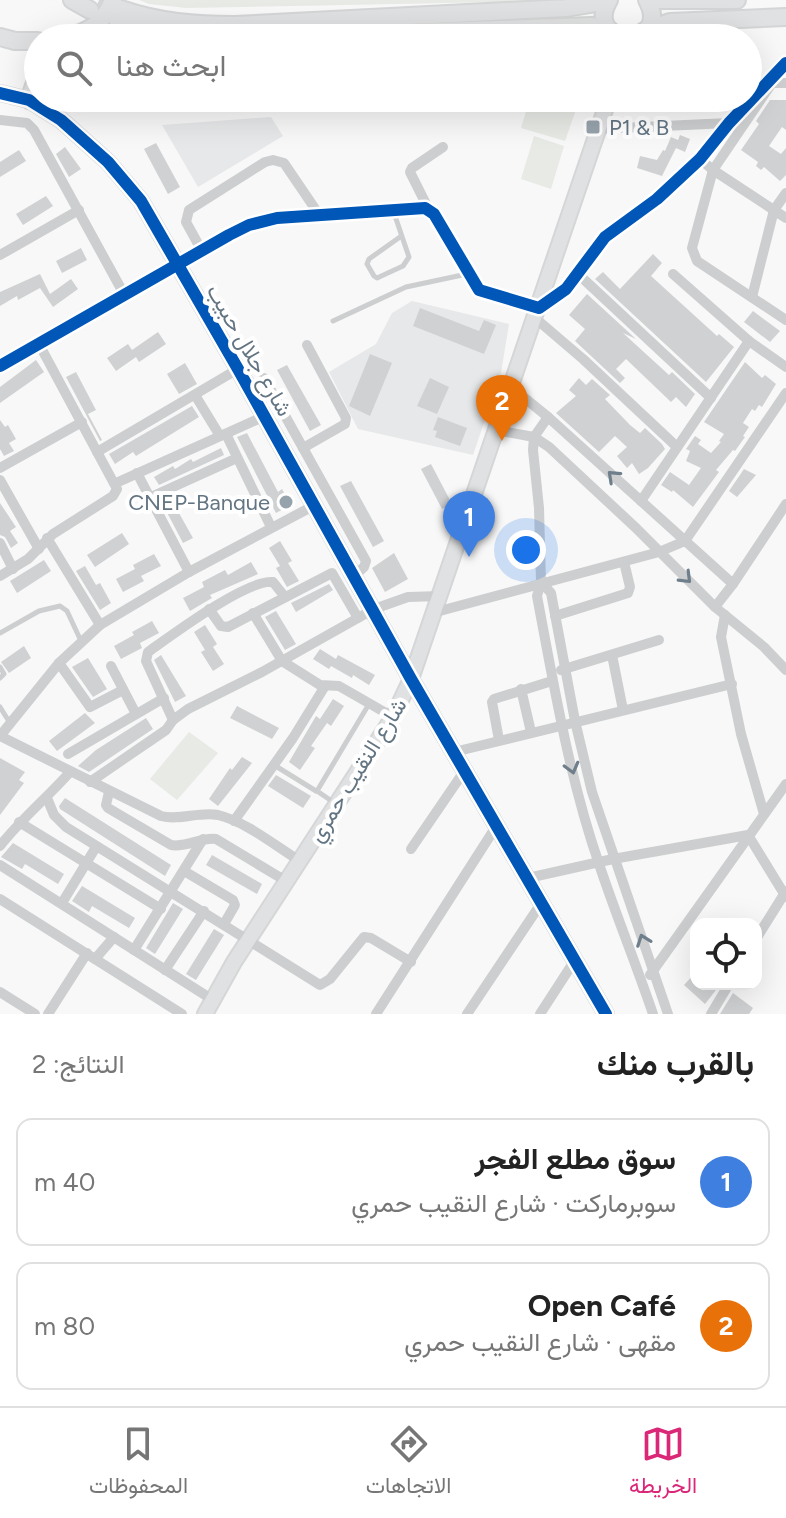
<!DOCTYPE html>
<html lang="ar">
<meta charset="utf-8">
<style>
:root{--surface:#fff;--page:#f6f6f6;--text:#222;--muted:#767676;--line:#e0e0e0;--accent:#db2777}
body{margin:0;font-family:Figtree,Vazirmatn,sans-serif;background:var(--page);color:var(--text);direction:rtl}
.controls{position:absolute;right:24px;bottom:24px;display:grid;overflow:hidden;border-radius:16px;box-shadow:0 8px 32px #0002}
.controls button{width:72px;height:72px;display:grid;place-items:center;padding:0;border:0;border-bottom:2px solid var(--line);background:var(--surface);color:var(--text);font:40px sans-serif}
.you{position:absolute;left:526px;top:550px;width:28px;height:28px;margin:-20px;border:6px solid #fff;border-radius:50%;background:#1a73e8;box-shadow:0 0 0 12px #1a73e833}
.badge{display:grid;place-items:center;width:52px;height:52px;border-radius:50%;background:var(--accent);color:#fff;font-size:26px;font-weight:700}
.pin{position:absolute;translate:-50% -66px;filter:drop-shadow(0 2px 4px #0008)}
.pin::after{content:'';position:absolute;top:42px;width:28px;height:24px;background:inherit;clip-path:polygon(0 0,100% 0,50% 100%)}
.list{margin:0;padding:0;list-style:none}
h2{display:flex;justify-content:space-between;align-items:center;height:104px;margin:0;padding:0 32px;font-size:34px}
h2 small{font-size:26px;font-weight:400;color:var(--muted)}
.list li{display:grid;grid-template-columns:52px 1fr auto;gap:24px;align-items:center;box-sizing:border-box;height:128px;margin:0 16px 16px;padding:0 16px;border:2px solid var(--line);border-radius:16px}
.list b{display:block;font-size:30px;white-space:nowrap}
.list p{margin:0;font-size:26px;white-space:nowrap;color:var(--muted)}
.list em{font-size:26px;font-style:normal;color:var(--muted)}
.icon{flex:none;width:44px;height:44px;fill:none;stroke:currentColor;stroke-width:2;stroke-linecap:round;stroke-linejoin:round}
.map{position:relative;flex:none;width:786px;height:1014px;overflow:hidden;direction:ltr}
.search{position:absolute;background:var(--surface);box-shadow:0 8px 32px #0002;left:24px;right:24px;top:24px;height:88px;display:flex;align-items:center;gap:20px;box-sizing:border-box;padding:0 28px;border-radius:44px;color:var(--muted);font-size:30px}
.sheet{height:392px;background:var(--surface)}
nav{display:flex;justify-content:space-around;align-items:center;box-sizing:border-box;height:112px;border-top:2px solid var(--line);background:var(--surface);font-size:22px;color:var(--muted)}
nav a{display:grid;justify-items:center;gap:4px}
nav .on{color:var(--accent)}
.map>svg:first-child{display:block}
</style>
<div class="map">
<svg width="786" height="1014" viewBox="0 0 786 1014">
<rect width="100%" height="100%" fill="#f8f8f8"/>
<g fill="#e7e8e9">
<polygon points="271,117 283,136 198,187 162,125"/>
<polygon points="412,301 509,324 501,373 473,455 358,429 329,372 376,344 392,313"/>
</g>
<g fill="#e7eae5">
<polygon points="139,0 608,0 186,8 149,4"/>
<polygon points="530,98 580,98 565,141 521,128"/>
<polygon points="534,136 564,146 551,189 521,179"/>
<polygon points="189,732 218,753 177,800 150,779"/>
</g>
<g fill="#cfd1d3">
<polygon points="770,100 786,100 786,130 782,127 769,146 781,154 786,148 786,175 780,181 764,167 761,170 756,166 758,162 741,150 759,124 756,121"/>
<polygon points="680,135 690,139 685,152 676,148 662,176 637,168 640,156 657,160 663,150 665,151 671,137 678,140"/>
<polygon points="156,143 180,187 168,194 144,149"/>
<polygon points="65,147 81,169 69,177 56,154"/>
<polygon points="19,150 26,161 0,177 0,162"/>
<polygon points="46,196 53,206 23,225 16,214"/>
<polygon points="81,248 87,260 62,273 56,261"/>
<polygon points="653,254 662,263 651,276 717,336 719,334 734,347 706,382 595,279 603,272 620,289"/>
<polygon points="40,274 50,294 71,279 78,289 53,307 40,288 18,300 17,296 0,306 0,292"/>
<polygon points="587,294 636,339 623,333 669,375 672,372 695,394 686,407 676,397 671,402 626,359 616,369 625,378 620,383 575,341 585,329 569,315"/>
<polygon points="420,308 479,331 484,320 496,325 484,354 413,326"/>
<polygon points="753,311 780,331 770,342 744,322"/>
<polygon points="158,332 166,344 139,362 136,357 116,371 107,358 128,344 132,350"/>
<polygon points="370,354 392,363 370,416 349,406"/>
<polygon points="36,360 44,372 0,403 0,387"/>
<polygon points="745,362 762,378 765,375 776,384 762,407 759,405 755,411 752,409 743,423 749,427 743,436 745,437 735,451 733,450 716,470 719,472 693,507 673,490 672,492 661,485 670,472 689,485 701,468 686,461 690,451 686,449 695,436 701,440 698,444 711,453 721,442 719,441 724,434 704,422"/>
<polygon points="185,363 197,384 179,394 167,374"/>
<polygon points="287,365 321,425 310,431 277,370"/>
<polygon points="76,372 96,410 88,414 102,440 100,441 66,377"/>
<polygon points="430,378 449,387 437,414 417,406"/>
<polygon points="579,378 586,385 592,379 610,395 605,399 630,425 640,433 645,428 662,444 665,449 648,468 639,474 632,463 627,468 617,456 627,447 615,436 599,452 556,413 576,396 569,390"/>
<polygon points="192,406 199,417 136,456 133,452 115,464 109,454"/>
<polygon points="438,417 467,428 460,446 435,437 437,431 433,430"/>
<polygon points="0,420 5,427 8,425 16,439 9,443 14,451 4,456 0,449"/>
<polygon points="247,433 278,492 282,489 291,505 276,513 237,437"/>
<polygon points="221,448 224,455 159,485 154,477 173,466 175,469 191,459 193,462"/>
<polygon points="431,464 452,504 442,509 421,469"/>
<polygon points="744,469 756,475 737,497 729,491"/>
<polygon points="351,481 384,541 373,547 340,486"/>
<polygon points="170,497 193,538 183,543 161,501"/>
<polygon points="0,503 16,527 10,531 18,543 11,548 5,537 0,535"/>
<polygon points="122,533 129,544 95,567 87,555"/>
<polygon points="280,541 292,561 288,563 299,581 287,587 276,568 280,566 269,548"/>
<polygon points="394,553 408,579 385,592 372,568"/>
<polygon points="154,554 161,566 141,576 144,581 123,592 116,579 135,569 133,565"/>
<polygon points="44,560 51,571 17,593 10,581"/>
<polygon points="251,562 258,574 210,595 212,598 190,611 183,598 204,587 202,582 225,570 228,575"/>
<polygon points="85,566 96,585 100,583 111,603 100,610 76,571"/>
<polygon points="329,584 333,590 296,612 291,603"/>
<polygon points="276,611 296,644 285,650 265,617"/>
<polygon points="152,621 159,633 140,643 142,648 121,659 114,646 134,635 132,632"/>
<polygon points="205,625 217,644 213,647 224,664 213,671 201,652 205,650 194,632"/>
<polygon points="24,646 31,658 9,673 1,662"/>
<polygon points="320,649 336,659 338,655 375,675 369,685 353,675 352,678 331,666 329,669 313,659"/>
<polygon points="161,655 186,696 175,702 154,660"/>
<polygon points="88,658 107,689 93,697 72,667"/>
<polygon points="333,699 344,706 331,726 327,723 311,746 315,748 300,770 289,762 316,716 320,719"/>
<polygon points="237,706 279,728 272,739 230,718"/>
<polygon points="85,713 95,723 57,751 49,741"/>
<polygon points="146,718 153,729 89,772 78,766 96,750"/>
<polygon points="242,757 252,763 218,806 209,799 230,768 232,770"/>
<polygon points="0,758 25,772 19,780 24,783 0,815"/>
<polygon points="276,775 311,796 303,808 268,786"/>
<polygon points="65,798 171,865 165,876 60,809 59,806"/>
<polygon points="13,843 64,874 58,884 25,864 22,869 1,857"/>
<polygon points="212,855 262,884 257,894 206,865"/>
<polygon points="82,886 135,918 129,928 92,906 89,912 72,901"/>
<polygon points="173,903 183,909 155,954 146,948"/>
<polygon points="214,929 224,935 196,980 186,974"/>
<polygon points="696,972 696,984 709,984 716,990 705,1004 684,985"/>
<polygon points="733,993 753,1008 749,1014 720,1014"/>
</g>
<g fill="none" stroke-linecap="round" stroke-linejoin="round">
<polyline stroke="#d3d7db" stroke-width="16" stroke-dasharray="16 8" stroke-linecap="butt" points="99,0 121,9"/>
<g stroke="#d5d6d7" stroke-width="18">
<g id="secondary">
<polyline points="0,93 29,100 61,120 108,162 141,201 238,369 411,679 606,1014"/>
<polyline points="205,1014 234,962 393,717 411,679 609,98"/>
</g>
</g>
<g stroke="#d4d5d6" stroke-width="20">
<g id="primary">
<polyline points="72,0 90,10"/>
<path d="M609,0C581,48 674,50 647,0"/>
<polyline points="658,0 737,0"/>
<path d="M121,9C159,22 195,25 235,25L566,8L608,1"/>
<polyline points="118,22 172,35 227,38 592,26 611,31"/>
<polyline points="644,31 670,22 786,17"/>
<polyline points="0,37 15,41 38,41"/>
<path d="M65,38C89,32 104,23 113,0"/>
<polyline points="29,100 38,74"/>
<polyline points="44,108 44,98"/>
</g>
</g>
<g stroke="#cdcecf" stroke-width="5">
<polyline points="393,210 409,257 403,266 377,278 374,276 367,264 369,259 400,237"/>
<polyline points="333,321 406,287 467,274"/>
<polyline points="0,633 39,611 60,606 67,611 81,641"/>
<polyline points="0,667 4,674 0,678"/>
<polyline points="0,707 10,723"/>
<polyline points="274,765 316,791"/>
<polyline points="336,804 317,791 369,704"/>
</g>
<g stroke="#cdcecf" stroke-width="10">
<polyline points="767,83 786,83"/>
<polyline points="772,83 713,170 692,248 697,261 786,320"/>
<polyline points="0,120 27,123 34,130 125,296"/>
<polyline points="598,129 729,123"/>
<polyline points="700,159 713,170 786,218"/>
<polyline points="429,210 410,172 412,168 443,147"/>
<polyline points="202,251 186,222 189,210 265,162 273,160 284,163 320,216"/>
<polyline points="0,255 79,210"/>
<polyline points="577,273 711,398"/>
<polyline points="673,274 749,341 786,367"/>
<polyline points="752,297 774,210 786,193"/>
<polyline points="535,318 583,359 677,447"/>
<polyline points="0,366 229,235 249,225 277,218 425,208 434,214 479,290 539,308 566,289 605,237 657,199 700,159 729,123 786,63"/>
<polyline points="264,378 366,561 364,567 354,576"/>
<polyline points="511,387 548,417 733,584"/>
<polyline points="195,395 220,436"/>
<path d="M548,417L534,437L533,450L539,508L541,582L537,596C554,686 569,777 599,864C616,915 636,964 653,1014"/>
<polyline points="496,430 534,437 549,447 636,528 715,607 764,647 786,670"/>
<polyline points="226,434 271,527"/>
<polyline points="303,448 345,424 346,418 307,345"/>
<polyline points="97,452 238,369"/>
<polyline points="0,468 82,422"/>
<polyline points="137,473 189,572"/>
<polyline points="0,480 39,549"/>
<polyline points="116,483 265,416"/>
<polyline points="151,497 237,458"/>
<polyline points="641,501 749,341"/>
<polyline points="47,538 100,625"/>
<polyline points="0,543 13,569"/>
<polyline points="0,576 28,559 53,534 113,496 117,489 39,344"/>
<polyline points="541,582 551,593 575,721 592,792 668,1014"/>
<polyline points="715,607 733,584 786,504"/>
<polyline points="209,609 221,626 228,627 332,573 358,618"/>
<polyline points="436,612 659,552 685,541 786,393"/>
<polyline points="253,613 282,661 320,685 339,686 393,717"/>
<polyline points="725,615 721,637 741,734 764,814"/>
<polyline points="555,616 628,593 630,587 624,562"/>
<polyline points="612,655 623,710"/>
<polyline points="59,663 90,707 123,690"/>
<polyline points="111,666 136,714"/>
<polyline points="561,670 659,640"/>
<polyline points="521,689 531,732"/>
<path d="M173,720L146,661L148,652C172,635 247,579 273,582L285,597"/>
<polyline points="0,736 59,663 100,625 189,572 315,505"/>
<path d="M0,736L161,816C180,821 199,811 218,815C247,822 275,846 300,861"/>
<polyline points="499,740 492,702 494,699 552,681"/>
<polyline points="454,752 732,684"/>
<polyline points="68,754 164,698"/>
<polyline points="90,782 166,730 173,720 188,709 262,672 374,609 408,597 441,596"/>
<path d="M109,792L106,805L108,808L171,845C187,848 200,837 216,839L286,881"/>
<polyline points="47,798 54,815 66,827 320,985 330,979 364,937 371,938 411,962"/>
<polyline points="234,821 293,738 325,686"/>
<polyline points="19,822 161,909"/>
<path d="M0,846C21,819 47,798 70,772"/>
<polyline points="411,849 465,770"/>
<polyline points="0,865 213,1000"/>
<polyline points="184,871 233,900 235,905 224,924"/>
<polyline points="528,878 613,859 748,835 786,897"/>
<polyline points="0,899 182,1014"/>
<polyline points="62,903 96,847"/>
<polyline points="756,939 786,891"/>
<polyline points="134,950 203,839"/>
<polyline points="95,959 114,937"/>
<polyline points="165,970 204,911"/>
<polyline points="650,975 786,784"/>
<polyline points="0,992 35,1014"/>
<polyline points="48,1014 87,953"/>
<polyline points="376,1014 497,825"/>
<polyline points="467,1014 542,902"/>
<polyline points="540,1014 575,960"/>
<polyline points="711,1014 729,984"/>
</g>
<use href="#secondary" stroke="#e0e1e2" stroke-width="14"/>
<use href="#primary" stroke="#e0e1e2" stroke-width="16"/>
<g stroke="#fff" stroke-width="17">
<g id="cycleway">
<polyline points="0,93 29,100 61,120 108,162 141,201 238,369 411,679 606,1014"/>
<polyline points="0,366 229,235 249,225 277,218 425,208 434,214 479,290 539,308 566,289 605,237 657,199 700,159 729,123 786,63"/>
</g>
</g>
<use href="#cycleway" stroke="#0057b8" stroke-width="12"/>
</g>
<defs><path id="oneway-chevron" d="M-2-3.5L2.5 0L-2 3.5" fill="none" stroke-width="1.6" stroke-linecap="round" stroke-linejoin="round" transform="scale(2)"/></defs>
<g stroke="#6e7e8b">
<use href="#oneway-chevron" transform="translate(613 476) rotate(-137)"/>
<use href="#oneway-chevron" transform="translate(686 578) rotate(45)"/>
<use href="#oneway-chevron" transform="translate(572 768) rotate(75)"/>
<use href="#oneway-chevron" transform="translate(643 940) rotate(-110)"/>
</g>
<g fill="#97a3ac" stroke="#fff" stroke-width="3">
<rect x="585" y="119" width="16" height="16" rx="4"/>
<circle cx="286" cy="502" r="8"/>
</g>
<g text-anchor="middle" stroke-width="8" stroke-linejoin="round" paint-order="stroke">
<g font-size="22" fill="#637583" stroke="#fff" text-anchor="start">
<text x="609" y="135">P1 &amp; B</text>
<text x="270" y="510" text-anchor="end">CNEP-Banque</text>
</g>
<g font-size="22" fill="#637583" stroke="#fff">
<text transform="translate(250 350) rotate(60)" y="8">شارع جلال حبيب</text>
<text transform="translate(357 770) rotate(-58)" y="8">شارع النقيب حمري</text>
</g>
</g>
</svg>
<div class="controls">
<button><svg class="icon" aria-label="locate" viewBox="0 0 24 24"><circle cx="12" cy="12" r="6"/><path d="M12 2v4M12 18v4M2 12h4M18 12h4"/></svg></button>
</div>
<div class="you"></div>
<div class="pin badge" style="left:469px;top:557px;background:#3f7fe0">1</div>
<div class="pin badge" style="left:502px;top:441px;background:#e8710a">2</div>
<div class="search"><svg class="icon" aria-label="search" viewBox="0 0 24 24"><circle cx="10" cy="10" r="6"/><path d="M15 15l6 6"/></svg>ابحث هنا</div>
</div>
<section class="sheet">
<h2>بالقرب منك<small>النتائج: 2</small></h2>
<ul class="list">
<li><span class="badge" style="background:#3f7fe0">1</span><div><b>سوق مطلع الفجر</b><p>سوبرماركت · شارع النقيب حمري</p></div><em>40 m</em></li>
<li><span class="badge" style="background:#e8710a">2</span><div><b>Open Café</b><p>مقهى · شارع النقيب حمري</p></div><em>80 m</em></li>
</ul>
</section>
<nav>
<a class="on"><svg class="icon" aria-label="map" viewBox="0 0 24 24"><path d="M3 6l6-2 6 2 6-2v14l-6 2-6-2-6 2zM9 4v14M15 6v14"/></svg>الخريطة</a>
<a><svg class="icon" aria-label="directions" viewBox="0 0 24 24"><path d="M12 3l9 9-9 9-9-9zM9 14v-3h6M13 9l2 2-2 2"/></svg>الاتجاهات</a>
<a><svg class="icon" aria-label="saved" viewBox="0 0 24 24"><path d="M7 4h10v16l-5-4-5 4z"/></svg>المحفوظات</a>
</nav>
